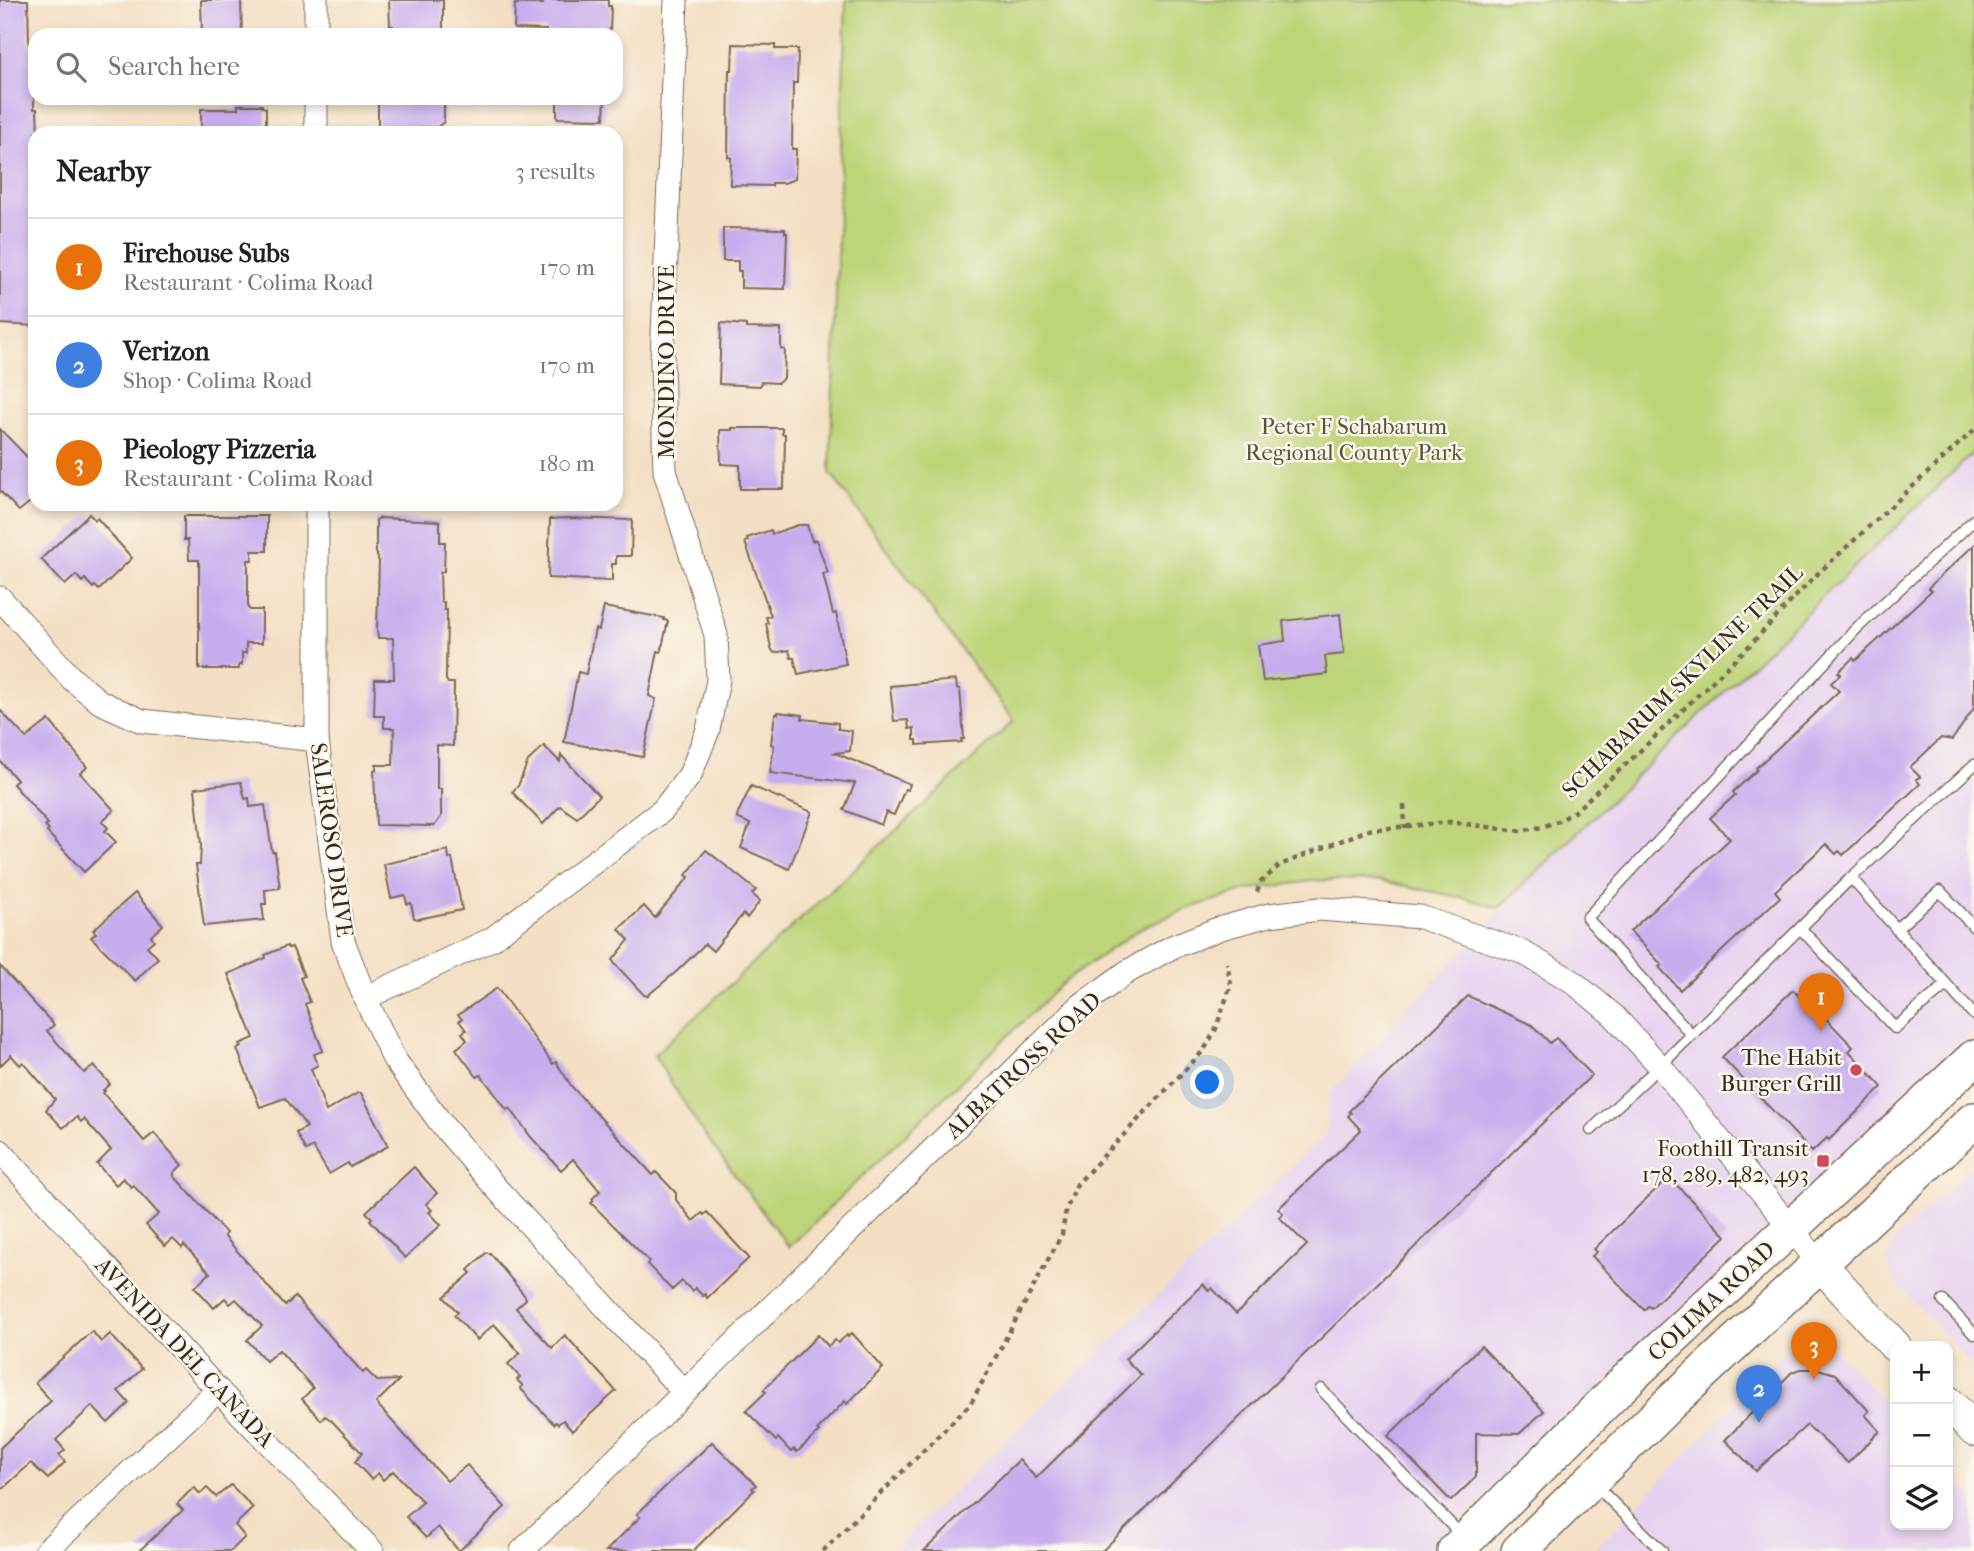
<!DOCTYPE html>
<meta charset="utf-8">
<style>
:root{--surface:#fff;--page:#f6f6f6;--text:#202124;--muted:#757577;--line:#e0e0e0;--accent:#d1495b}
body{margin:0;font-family:"IM FELL French Canon",serif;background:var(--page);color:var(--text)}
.controls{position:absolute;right:21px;bottom:21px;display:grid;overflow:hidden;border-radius:14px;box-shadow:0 4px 10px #0003}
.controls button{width:63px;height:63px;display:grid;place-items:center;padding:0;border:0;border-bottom:2px solid var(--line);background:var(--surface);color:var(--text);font:35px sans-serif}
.you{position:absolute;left:1208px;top:1083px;width:24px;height:24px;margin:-18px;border:5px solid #fff;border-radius:50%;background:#1a73e8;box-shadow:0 0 0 10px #1a73e833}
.badge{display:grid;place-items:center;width:46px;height:46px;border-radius:50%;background:var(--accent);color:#fff;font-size:23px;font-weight:700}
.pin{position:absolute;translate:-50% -58px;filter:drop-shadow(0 2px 4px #0008)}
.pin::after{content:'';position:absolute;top:37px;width:24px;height:21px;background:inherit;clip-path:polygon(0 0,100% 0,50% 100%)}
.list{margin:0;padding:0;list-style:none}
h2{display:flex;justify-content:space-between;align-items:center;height:91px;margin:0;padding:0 28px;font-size:30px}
h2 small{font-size:23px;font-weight:400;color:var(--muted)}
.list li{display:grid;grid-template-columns:46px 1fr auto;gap:21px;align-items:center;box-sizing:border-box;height:98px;padding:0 28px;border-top:2px solid var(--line)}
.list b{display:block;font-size:26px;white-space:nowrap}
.list p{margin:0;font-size:23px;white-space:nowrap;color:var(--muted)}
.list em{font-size:23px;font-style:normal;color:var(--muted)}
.icon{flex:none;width:38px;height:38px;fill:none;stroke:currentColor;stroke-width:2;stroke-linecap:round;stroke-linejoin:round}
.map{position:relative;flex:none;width:1974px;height:1551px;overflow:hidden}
.search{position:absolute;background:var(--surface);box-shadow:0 4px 10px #0003;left:28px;top:28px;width:595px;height:77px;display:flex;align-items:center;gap:18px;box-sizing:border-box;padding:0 24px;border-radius:21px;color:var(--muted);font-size:26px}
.panel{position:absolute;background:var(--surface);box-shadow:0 4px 10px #0003;left:28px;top:126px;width:595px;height:385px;border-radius:21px}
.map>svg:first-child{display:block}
</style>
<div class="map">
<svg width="1974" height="1551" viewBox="0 0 1974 1551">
<rect width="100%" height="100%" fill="#fbf7ec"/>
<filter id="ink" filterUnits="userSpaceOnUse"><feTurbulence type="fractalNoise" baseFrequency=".0143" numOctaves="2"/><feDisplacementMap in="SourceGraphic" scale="14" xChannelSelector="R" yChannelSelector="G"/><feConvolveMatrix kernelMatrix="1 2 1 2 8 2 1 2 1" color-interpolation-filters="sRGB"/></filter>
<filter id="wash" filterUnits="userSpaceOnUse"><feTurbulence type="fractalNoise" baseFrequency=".00686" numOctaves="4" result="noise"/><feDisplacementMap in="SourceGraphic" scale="28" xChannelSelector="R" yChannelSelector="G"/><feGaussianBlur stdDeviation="1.57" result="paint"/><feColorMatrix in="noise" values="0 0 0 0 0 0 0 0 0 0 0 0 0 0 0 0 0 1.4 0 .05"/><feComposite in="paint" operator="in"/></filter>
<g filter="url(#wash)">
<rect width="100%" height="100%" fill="#f3dfc3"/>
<g fill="#e6d2f0">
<polygon points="1974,443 1974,1032 1428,1551 898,1551 899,1544 1325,1135 1330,1093 1521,888 1537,866"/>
<polygon points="1974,1166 1974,1367 1898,1285 1887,1265 1891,1248 1903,1231"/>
<polygon points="1812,1341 1835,1349 1895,1414 1895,1525 1948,1525 1948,1471 1974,1499 1974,1551 1593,1551 1790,1347"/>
</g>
<polygon fill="#bdd479" stroke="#7c7f4c" stroke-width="2" points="846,0 1974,0 1974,452 1499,908 1468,899 1382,881 1318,880 1247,890 1186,909 1141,928 1065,981 789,1247 701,1130 654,1055 1014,721 830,473"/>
<g id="blocks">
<g fill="#c8adee">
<polygon points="0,0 28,0 29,46 34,45 34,109 37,109 38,133 35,133 35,326 0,324"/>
<polygon points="201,0 241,0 242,35 202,35"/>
<polygon points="389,0 443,0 443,35 393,35 393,26 390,26"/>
<polygon points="543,0 608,0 608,6 611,6 610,35 546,33 546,30 514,29 515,4 543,4"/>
<polygon points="733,44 775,45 775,49 798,49 797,83 793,83 792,149 796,149 795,179 784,183 772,183 772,186 730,185 731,158 728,157 729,70 732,70"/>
<polygon points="378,98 444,98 444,122 437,127 421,127 421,130 378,131"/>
<polygon points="557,98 605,98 604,119 557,118"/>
<polygon points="238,105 262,105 262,107 266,108 266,133 201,133 201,109 238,109"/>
<polygon points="723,228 785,229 785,233 787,233 785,289 741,288 741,271 738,271 738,261 723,261"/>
<polygon points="721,323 746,325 746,328 781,329 781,349 785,350 784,378 778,383 761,382 760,386 719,384"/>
<polygon points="732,428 782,428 782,434 785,434 784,489 740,489 740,465 721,464 720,430 732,430"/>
<polygon points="0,429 35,465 35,498 19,511 0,491"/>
<polygon points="89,514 95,520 97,518 132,558 99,590 95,586 93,588 85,579 82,582 76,575 65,585 41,559"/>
<polygon points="184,516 267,516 267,551 252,551 252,560 248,560 248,608 250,610 262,610 262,643 246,643 246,653 242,653 242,665 239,665 239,669 199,669 199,560 189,560 188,540 184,540"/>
<polygon points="380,518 440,521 440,542 445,542 444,571 440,573 441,602 444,602 444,610 447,610 446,680 448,683 454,683 453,746 437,745 437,789 441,789 441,817 434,826 376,825 374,770 376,770 376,765 393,765 394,728 384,728 384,716 374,716 375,679 394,679 393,638 378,638 377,630 379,562 376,552 376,520"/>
<polygon points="566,518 632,520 631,556 616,556 616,564 612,564 612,581 548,578 550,519"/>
<polygon points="798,525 807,525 812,541 816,540 828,573 823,574 833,614 836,613 846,664 798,674 794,658 791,658 789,650 774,653 771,648 766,623 768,623 766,617 771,616 745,542 748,541 747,538 771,530 772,534"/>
<polygon points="1974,545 1974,708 1952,740 1941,738 1910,767 1920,777 1916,779 1920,784 1843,855 1839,851 1836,854 1826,844 1775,891 1780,897 1680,990 1659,967 1662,965 1630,931 1730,839 1710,818 1735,795 1733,792 1757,770 1756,768 1839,691 1831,683 1841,674 1838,672 1853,658 1855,661 1931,591 1928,588"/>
<polygon points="604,607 664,618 664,620 668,621 661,652 658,651 649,696 656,699 643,757 564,742 578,672 586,674 595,629 599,630"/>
<polygon points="1340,614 1344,654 1325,656 1327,674 1263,681 1258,645 1285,641 1283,621"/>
<polygon points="956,680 957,689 960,689 964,739 961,739 962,742 917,745 917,740 914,740 914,728 909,729 908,720 894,721 890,686"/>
<polygon points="0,710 26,738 49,720 87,767 80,773 114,810 102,821 108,828 105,831 116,842 84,872 47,832 49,830 45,826 48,824 13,784 17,780 0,761"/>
<polygon points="778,712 803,715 802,719 838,723 838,729 852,731 850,751 835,753 910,784 908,790 905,789 894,815 886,812 881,825 844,810 855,783 770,773 774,746 771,744 775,714 778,714"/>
<polygon points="544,746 560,762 561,755 599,796 577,818 560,806 543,824 512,792 518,786 528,761"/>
<polygon points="241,782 245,799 249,798 250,807 265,805 272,852 275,852 280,888 265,890 266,904 262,904 264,920 204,926 196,865 200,865 201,845 195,788"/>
<polygon points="751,786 812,812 789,869 741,848 750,824 737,818 738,813"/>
<polygon points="448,850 449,859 452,858 462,910 418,919 414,918 411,903 407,904 405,895 391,898 384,864"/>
<polygon points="706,850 756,890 752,894 760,901 747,918 743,914 713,951 705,944 676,972 647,996 644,995 614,963 613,960 629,940 619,929 644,906 655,918 689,877 686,875"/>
<polygon points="135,893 163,925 151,936 154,940 147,946 158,958 135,981 91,937 96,933 93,930"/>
<polygon points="287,946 288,948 292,947 304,976 300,978 310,1002 305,1004 323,1051 314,1054 318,1065 311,1069 326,1111 358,1093 361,1093 388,1146 350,1167 348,1163 329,1174 313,1147 306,1151 296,1133 307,1127 285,1098 260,1107 237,1049 242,1047 240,1044 254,1038 228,974 266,958 265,955"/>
<polygon points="0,966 54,1025 47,1031 84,1073 94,1066 110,1084 103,1090 105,1091 103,1093 144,1141 154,1133 182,1165 174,1173 174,1176 226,1233 224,1236 285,1306 295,1297 363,1373 366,1370 377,1381 399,1380 376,1403 417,1449 447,1481 467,1465 505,1507 459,1551 438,1527 426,1538 406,1517 423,1502 393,1471 383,1480 378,1473 371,1479 355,1462 362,1453 331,1420 325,1416 321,1420 302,1399 313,1388 279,1350 266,1361 247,1340 262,1326 236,1299 230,1304 225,1298 214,1308 195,1287 210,1273 184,1245 182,1248 173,1239 165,1246 146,1225 159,1214 133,1185 131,1187 123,1178 116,1185 97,1164 111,1150 84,1119 81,1122 77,1117 63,1128 46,1110 55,1099 23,1062 20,1065 11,1055 0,1066"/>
<polygon points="497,988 553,1064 556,1062 572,1087 653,1175 656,1172 676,1193 676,1200 693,1221 702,1213 704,1215 707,1212 749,1258 707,1298 705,1294 703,1296 695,1288 692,1291 682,1281 672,1290 647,1264 649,1261 591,1203 594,1201 592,1199 600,1191 573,1159 561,1170 531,1137 510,1108 507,1110 481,1075 477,1077 456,1049 467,1040 462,1033 466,1030 459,1021 462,1019 458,1015"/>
<polygon points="1793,990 1799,996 1802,993 1853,1047 1849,1051 1882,1087 1829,1140 1827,1138 1812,1152 1722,1057"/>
<polygon points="1468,996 1532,1025 1550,1043 1556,1038 1592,1075 1102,1551 924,1551 1019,1460 1036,1478 1141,1375 1125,1359 1203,1284 1209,1291 1212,1288 1236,1314 1307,1245 1279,1217 1283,1213 1278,1209 1361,1130 1348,1116 1351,1113 1349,1111"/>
<polygon points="414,1167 437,1193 426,1204 432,1210 429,1212 441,1225 405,1258 370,1220 372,1218 366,1212"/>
<polygon points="1669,1177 1726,1236 1651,1308 1648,1306 1644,1310 1592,1256 1597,1252 1594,1249"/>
<polygon points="486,1253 490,1253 525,1296 526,1299 516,1308 552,1348 565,1335 616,1391 572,1431 563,1420 558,1424 556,1422 554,1424 520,1388 523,1386 517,1380 520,1377 508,1364 520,1353 494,1324 477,1340 454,1315 458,1312 444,1297 471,1273 468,1270"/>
<polygon points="92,1331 101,1342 110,1334 142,1369 118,1391 129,1403 108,1423 92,1406 56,1440 65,1450 59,1455 65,1462 48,1479 31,1463 0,1491 0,1448 51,1401 35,1383"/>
<polygon points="852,1333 883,1368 847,1404 845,1401 817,1430 819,1432 797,1452 794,1449 791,1452 778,1438 776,1441 746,1411 766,1392 763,1390 818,1335 828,1346 835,1340 838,1343 847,1335 848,1337"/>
<polygon points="1481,1346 1544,1411 1519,1434 1476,1433 1476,1477 1451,1501 1388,1436"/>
<polygon points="1801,1369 1818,1369 1835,1374 1869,1411 1865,1415 1880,1431 1848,1463 1807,1425 1756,1471 1725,1440 1792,1372"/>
<polygon points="712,1442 756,1485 752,1488 754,1490 693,1551 606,1551 640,1517 637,1514"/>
<polygon points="231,1485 253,1508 235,1525 245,1537 231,1551 139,1551 183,1510 177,1504 194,1487 200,1494 207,1488 216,1497"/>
</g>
</g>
</g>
<g filter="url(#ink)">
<use href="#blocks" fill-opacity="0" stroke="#7b6958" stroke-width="2"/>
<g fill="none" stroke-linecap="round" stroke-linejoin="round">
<g stroke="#7b6958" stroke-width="13">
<g id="lane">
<polyline points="1974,765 1851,878 1974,1015"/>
<polyline points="1800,928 1895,1028 1946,985"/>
<polyline points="1896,929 1940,891 1974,927"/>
<polyline points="1692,1035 1587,918 1857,628 1974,520"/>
<polyline points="1591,1130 1660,1066 1851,878"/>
<polyline points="1943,1301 1974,1334"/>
<polyline points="1321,1389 1464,1538"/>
<polyline points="1594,1484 1662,1551"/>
</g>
</g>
<g stroke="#7b6958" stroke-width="25">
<g id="street">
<polyline points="316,0 316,35"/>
<polyline points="316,98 316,133"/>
<polyline points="317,504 317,740 343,941 365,998 394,1059 443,1126 497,1189 684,1392"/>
<polyline points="0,598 72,679 100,702 142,721 317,740"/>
<polyline points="365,998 492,939 663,810 690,775 708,730 718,680 716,635 665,471 662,361 676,0"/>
<polyline points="0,1151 218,1390 372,1551"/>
<polyline points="46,1551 218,1390"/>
<polyline points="522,1551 1080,1006 1127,972 1172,947 1218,929 1269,915 1320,909 1420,917 1522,952 1572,981 1614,1016 1660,1066 1820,1264"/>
</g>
</g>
<g stroke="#7b6958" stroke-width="34">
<g id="secondary">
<polyline points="1820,1264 1895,1346"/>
<polyline points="1948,1402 1974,1430"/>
</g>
</g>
<g stroke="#7b6958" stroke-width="38">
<g id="primary">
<polyline points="1455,1551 1631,1376 1974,1058"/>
<polyline points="1519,1551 1670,1403 1974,1120"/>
</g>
</g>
<g stroke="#7b6958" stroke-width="4.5" stroke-dasharray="5 5" stroke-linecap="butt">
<polyline points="1404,805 1405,828"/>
<polyline points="1257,892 1261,882 1280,865 1368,830 1450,822 1519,831 1542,827 1561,820 1575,811 1637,754 1752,643 1812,579 1974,430"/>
<polyline points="823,1551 971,1403 1062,1234 1066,1210 1077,1184 1204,1050 1215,1031 1231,985 1227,963"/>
</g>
<use href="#lane" stroke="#fff" stroke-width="10"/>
<use href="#street" stroke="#fff" stroke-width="23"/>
<use href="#secondary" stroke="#fff" stroke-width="32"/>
<use href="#primary" stroke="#fff" stroke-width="35"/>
</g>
</g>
<g fill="#d1495b" stroke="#fbf7ec" stroke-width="2.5">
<circle cx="1856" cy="1070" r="7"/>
<rect x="1816" y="1154" width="14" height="14" rx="3.5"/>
</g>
<g text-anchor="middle" stroke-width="5" stroke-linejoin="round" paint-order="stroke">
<g font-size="23" fill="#3b2a1e" stroke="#fbf7ec">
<text transform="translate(666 362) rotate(-90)" y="8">MONDINO DRIVE</text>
<text transform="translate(1682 681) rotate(-44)" y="8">SCHABARUM-SKYLINE TRAIL</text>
<text transform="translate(332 840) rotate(82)" y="8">SALEROSO DRIVE</text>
<text transform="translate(1023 1065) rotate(-43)" y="8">ALBATROSS ROAD</text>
<text transform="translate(1711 1301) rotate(-43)" y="8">COLIMA ROAD</text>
<text transform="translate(185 1352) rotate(47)" y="8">AVENIDA DEL CANADA</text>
</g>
<g font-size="23" fill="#5c5435" stroke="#fbf7ec">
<text x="1354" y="434">Peter F Schabarum<tspan x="1354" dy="26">Regional County Park</tspan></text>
</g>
<g font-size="23" fill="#3b2a1e" stroke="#fbf7ec" text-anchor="end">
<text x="1842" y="1065">The Habit<tspan x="1842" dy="26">Burger Grill</tspan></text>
<text x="1809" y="1156">Foothill Transit<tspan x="1809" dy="26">178, 289, 482, 493</tspan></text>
</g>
</g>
</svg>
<div class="controls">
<button>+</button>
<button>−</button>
<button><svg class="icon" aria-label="layers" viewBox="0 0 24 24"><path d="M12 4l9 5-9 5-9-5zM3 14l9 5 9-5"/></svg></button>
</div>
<div class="you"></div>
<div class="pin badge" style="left:1821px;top:1031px;background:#e8710a">1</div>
<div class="pin badge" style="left:1759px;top:1423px;background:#3f7fe0">2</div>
<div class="pin badge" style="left:1814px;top:1380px;background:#e8710a">3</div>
<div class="search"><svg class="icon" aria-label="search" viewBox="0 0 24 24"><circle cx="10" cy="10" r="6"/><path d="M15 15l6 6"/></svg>Search here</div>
<section class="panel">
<h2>Nearby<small>3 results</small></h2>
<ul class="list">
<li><span class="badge" style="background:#e8710a">1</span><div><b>Firehouse Subs</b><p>Restaurant · Colima Road</p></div><em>170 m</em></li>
<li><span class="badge" style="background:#3f7fe0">2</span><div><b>Verizon</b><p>Shop · Colima Road</p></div><em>170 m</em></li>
<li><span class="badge" style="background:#e8710a">3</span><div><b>Pieology Pizzeria</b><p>Restaurant · Colima Road</p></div><em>180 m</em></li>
</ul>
</section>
</div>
